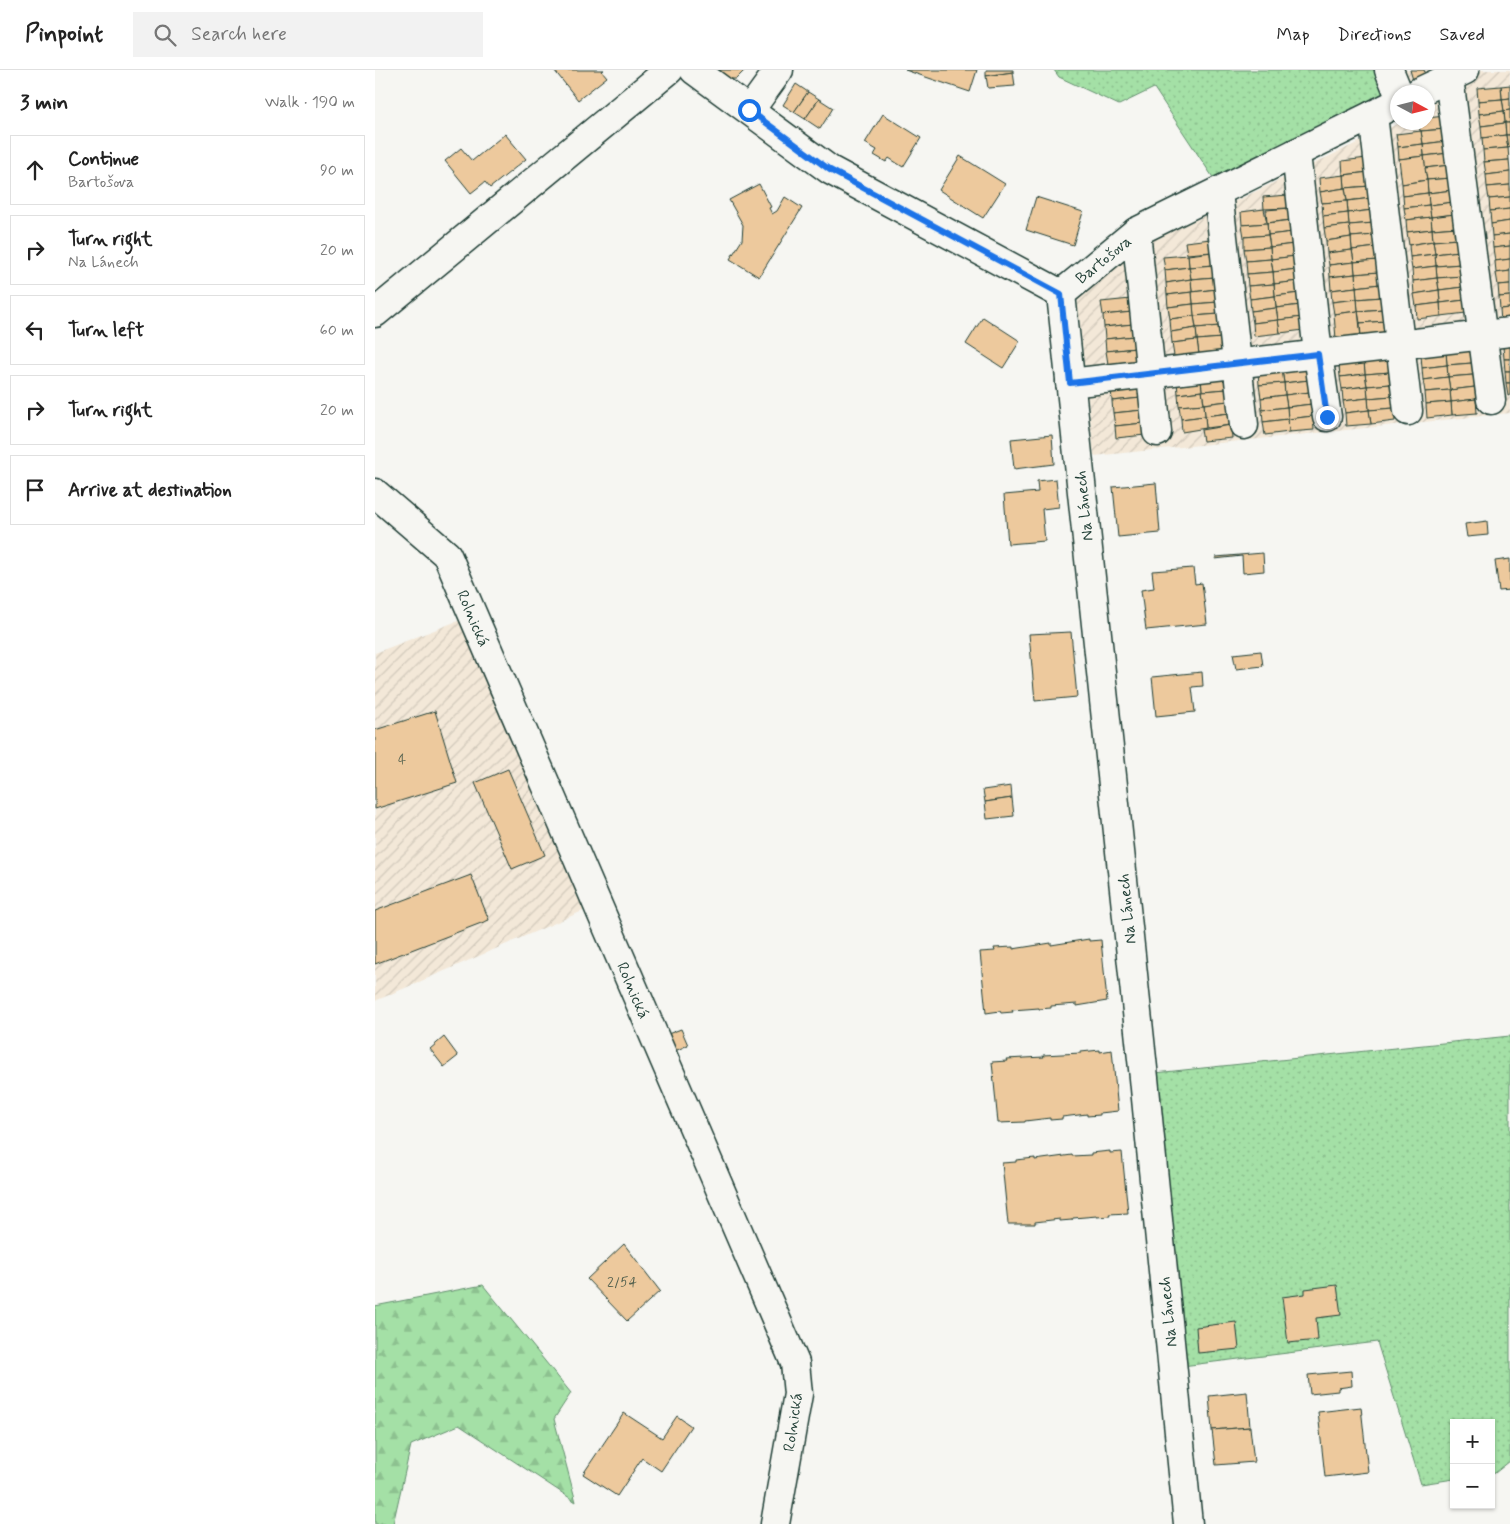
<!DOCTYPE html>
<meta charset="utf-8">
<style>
:root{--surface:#fff;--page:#f2f2f2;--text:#222;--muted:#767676;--line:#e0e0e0}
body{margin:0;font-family:Mynerve,sans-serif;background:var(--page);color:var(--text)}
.controls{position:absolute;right:15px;bottom:15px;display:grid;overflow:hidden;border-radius:0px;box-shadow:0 1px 4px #0004}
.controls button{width:45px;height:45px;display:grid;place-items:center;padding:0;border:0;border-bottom:1px solid var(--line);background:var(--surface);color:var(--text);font:25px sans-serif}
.compass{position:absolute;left:1015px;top:15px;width:45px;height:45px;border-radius:50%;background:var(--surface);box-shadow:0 1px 4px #0004;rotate:97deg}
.stop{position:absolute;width:15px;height:15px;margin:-11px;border:4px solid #1a73e8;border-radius:50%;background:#fff}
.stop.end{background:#1a73e8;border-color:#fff;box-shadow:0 1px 5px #0008}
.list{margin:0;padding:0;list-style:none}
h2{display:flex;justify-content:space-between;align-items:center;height:65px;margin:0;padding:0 20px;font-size:21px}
h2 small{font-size:16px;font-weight:400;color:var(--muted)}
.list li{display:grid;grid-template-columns:32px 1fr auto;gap:15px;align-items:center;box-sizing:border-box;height:70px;margin:0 10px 10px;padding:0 10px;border:1px solid var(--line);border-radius:0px}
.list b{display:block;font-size:19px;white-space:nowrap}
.list p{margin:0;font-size:16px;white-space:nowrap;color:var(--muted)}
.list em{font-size:16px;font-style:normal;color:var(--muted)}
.icon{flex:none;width:28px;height:28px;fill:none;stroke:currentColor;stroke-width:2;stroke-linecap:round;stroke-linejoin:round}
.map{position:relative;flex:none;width:1135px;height:1454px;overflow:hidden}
header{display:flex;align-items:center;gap:30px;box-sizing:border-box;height:70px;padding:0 25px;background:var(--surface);border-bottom:1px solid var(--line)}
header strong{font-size:24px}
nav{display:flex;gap:28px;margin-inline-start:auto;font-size:18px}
.search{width:350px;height:45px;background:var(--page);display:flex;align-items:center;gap:12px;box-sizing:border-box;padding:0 18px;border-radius:0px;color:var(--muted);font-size:19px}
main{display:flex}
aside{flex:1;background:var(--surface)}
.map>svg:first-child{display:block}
</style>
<header>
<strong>Pinpoint</strong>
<div class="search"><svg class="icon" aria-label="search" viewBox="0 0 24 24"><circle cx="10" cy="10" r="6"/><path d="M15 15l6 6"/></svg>Search here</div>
<nav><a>Map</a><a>Directions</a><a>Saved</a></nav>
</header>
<main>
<aside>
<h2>3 min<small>Walk · 190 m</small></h2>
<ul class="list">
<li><svg class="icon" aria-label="ahead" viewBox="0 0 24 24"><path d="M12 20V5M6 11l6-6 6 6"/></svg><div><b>Continue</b><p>Bartošova</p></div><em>90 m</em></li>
<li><svg class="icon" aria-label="right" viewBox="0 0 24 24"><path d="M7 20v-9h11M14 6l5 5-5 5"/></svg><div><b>Turn right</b><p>Na Lánech</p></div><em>20 m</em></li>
<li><svg class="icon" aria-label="left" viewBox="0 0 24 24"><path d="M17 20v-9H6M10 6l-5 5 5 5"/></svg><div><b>Turn left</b></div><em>60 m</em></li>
<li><svg class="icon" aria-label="right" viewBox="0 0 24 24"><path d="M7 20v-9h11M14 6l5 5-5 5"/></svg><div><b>Turn right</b></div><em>20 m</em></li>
<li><svg class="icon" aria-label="arrive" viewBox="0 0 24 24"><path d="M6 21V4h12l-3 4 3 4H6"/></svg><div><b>Arrive at destination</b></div></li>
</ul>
</aside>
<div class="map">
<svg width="1135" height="1454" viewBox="0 0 1135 1454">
<defs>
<pattern id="industrial-furrows" width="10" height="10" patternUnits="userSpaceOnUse" patternTransform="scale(1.25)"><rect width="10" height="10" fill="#f3e8d8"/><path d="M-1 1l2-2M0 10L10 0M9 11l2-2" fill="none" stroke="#d0c8ba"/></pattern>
<pattern id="grass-dots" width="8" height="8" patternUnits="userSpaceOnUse" patternTransform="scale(1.25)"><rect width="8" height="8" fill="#a4e0a6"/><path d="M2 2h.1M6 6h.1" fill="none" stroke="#8dc190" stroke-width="1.8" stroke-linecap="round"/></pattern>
<pattern id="forest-firs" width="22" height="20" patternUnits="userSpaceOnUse" patternTransform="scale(1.25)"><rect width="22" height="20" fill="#a4e0a6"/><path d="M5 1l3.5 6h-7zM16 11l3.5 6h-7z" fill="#8dc190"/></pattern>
</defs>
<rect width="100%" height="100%" fill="#f6f6f2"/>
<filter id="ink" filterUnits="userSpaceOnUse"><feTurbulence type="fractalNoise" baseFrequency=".02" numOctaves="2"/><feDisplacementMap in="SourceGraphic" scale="10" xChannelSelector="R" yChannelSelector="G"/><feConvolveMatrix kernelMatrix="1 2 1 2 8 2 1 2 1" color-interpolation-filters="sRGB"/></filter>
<g filter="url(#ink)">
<g fill="url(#industrial-furrows)">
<polygon points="999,0 1135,0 1135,343 719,386 702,228 766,176 1024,53 1052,52 1052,22 1022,22 1022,48 1009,25"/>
<polygon points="85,550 210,840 0,931 0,583"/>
</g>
<g fill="url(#grass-dots)" stroke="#628e6d">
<polygon points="679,0 999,0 1009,25 839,109 779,18 744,35 684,7"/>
<polygon points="1135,966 1135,1391 1120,1403 1116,1404 1116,1353 1079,1353 1079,1409 1046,1414 1002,1272 807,1296 780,1003"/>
</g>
<polygon fill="url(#forest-firs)" stroke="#628e6d" points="108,1215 196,1323 179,1349 201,1432 84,1355 36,1375 18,1454 0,1454 0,1236"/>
<g fill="#edc99d" stroke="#1f3d34">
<polygon points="179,0 229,0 227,1 232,7 203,30"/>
<polygon points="344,0 370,0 361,9 353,9"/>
<polygon points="530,0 602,0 595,22"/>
<polygon points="611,0 638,0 638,2 611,6"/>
<polygon points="1035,0 1049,0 1051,5 1038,10"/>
<polygon points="638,2 640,16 613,18 611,6"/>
<polygon points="421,14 433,22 419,42 408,35"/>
<polygon points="1135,15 1135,28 1127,29 1126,16"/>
<polygon points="1126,16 1127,29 1103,31 1102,18"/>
<polygon points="433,22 444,29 430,49 419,42"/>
<polygon points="1135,28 1135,40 1129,41 1127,29"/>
<polygon points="444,29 458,38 445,59 430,49"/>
<polygon points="1127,29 1129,41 1104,44 1103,31"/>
<polygon points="1135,40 1135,53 1130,53 1129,41"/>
<polygon points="1129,41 1130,53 1106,56 1104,44"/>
<polygon points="508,44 546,68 528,97 514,88 511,92 499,85 502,80 490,73"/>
<polygon points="1070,46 1071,59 1045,61 1044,52 1052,52 1052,48"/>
<polygon points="1130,53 1131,65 1107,68 1106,56"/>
<polygon points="1130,53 1135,53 1135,65 1131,65"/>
<polygon points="1071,59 1072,71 1048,74 1046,61"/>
<polygon points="1046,61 1048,74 1023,77 1021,64"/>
<polygon points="130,64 151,89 115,118 110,112 96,123 70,91 86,78 97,91"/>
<polygon points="1131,65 1133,78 1108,80 1107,68"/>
<polygon points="1131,65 1135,65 1135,77 1133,78"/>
<polygon points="1072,71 1074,83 1049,86 1048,74"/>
<polygon points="1048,74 1049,86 1024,89 1023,77"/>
<polygon points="1133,78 1134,90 1109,92 1108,80"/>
<polygon points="1074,83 1075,95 1050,98 1049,86"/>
<polygon points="585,86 630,114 608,148 564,120"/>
<polygon points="1049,86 1052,110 1027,114 1024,89"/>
<polygon points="992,88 994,102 968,105 967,91"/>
<polygon points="1134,90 1135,102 1111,105 1109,92"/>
<polygon points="1075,95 1076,108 1052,110 1050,98"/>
<polygon points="994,102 995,116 970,118 969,105"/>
<polygon points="1135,102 1135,115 1112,117 1111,105"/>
<polygon points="969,105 970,118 945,122 944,108"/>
<polygon points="1076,108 1078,120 1053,123 1052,110"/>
<polygon points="1052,110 1053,123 1028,126 1027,114"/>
<polygon points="384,114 396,137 394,138 397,144 402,141 410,127 427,138 384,207 355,189 367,170 368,155 354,130"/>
<polygon points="1135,115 1135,127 1114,129 1112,117"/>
<polygon points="995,116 997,128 972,131 970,118"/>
<polygon points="970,118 972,131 947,133 945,122"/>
<polygon points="1078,120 1079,132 1054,135 1053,123"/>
<polygon points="1053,123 1054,135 1029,138 1028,126"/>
<polygon points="913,125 915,138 889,139 888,127"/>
<polygon points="661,127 708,142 698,175 651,160"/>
<polygon points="1135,127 1135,139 1115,141 1114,129"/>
<polygon points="997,128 998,140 973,143 972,131"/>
<polygon points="972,131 973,143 948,146 947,133"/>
<polygon points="1079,132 1080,144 1056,147 1054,135"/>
<polygon points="1054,135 1056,147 1031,150 1029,138"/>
<polygon points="915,138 916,150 892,153 891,140"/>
<polygon points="889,139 892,153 867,155 866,142"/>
<polygon points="1135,139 1135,151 1116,154 1115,141"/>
<polygon points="998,140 999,153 974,155 973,143"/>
<polygon points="973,143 974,155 949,158 948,146"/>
<polygon points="1080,144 1082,157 1057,159 1056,147"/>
<polygon points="1056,147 1057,159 1032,162 1031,150"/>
<polygon points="916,150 918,162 893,165 892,153"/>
<polygon points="1135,151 1135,164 1117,166 1116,154"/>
<polygon points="892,153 893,165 869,167 867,155"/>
<polygon points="999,153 1000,165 976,167 974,155"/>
<polygon points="974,155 976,167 951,171 949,158"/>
<polygon points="1082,157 1083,169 1058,171 1057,159"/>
<polygon points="1057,159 1058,171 1034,175 1032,162"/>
<polygon points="918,162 919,174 895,177 893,165"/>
<polygon points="1135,164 1135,176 1118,178 1117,166"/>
<polygon points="893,165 895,177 869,179 869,167"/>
<polygon points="1000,165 1002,177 977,180 976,167"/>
<polygon points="976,167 977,180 952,183 951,171"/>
<polygon points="836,169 837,182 812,184 810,172"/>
<polygon points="1083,169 1084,181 1060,184 1058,171"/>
<polygon points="1058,171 1060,184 1035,187 1034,175"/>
<polygon points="919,174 921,186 896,189 895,177"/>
<polygon points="1135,176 1135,189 1120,191 1118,178"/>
<polygon points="895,177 896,189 871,191 869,179"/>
<polygon points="1002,177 1003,190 979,192 977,180"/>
<polygon points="977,180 979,192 954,195 952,183"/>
<polygon points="1084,181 1086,194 1061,196 1060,184"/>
<polygon points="837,182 839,195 814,197 813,185"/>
<polygon points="1060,184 1061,196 1037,199 1035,187"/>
<polygon points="813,185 814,197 790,200 788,187"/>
<polygon points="921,186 922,199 898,202 896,189"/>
<polygon points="896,189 898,202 872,204 871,191"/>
<polygon points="1135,189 1135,201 1121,203 1120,191"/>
<polygon points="1003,190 1004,202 980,204 979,192"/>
<polygon points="979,192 980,204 955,207 954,195"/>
<polygon points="1086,194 1087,206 1062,208 1061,196"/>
<polygon points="839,195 840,207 816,209 814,197"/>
<polygon points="1061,196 1062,208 1038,211 1037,199"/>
<polygon points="814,197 816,209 791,213 790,200"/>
<polygon points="922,199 924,211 899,214 898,202"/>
<polygon points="1135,201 1135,214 1123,215 1121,203"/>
<polygon points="898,202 899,214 873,216 872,204"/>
<polygon points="1004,202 1005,214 981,217 980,204"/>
<polygon points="980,204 981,217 956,220 955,207"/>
<polygon points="1087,206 1088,217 1064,220 1062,208"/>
<polygon points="840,207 842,219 817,222 816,209"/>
<polygon points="1062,208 1064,220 1039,224 1038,211"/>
<polygon points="816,209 817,222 792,225 791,213"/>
<polygon points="924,211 925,223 900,226 899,214"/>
<polygon points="899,214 900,226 875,229 873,216"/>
<polygon points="1005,214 1007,227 982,229 981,217"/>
<polygon points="1135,214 1135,226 1124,227 1123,215"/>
<polygon points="981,217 982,229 957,232 956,220"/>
<polygon points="1088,217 1090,230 1065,233 1064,220"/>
<polygon points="842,219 843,232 818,234 817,222"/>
<polygon points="1064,220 1065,233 1041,236 1039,224"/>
<polygon points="817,222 818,234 793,237 792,225"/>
<polygon points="925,223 926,235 901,238 900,226"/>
<polygon points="900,226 901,238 876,241 875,229"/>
<polygon points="1135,226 1135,238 1125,239 1124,227"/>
<polygon points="1007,227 1008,239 983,241 982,229"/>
<polygon points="756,229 757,242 728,245 726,232"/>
<polygon points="982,229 983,241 959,244 957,232"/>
<polygon points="1090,230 1091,243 1066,246 1065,233"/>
<polygon points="843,232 844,244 819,246 818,234"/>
<polygon points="1065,233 1066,246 1042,249 1041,236"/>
<polygon points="818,234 819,246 795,249 793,237"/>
<polygon points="926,235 928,247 903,250 901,238"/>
<polygon points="901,238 903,250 878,253 876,241"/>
<polygon points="1135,238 1135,251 1126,252 1125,239"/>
<polygon points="1008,239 1010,251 985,253 983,241"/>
<polygon points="983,241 986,267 961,269 959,244"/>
<polygon points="757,242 758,254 729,257 728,245"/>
<polygon points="844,244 845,256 821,258 819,246"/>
<polygon points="819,246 821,258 796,262 795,249"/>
<polygon points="608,247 645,271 628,298 591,274"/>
<polygon points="928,247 929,260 905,263 903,250"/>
<polygon points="903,250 905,263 879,266 878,253"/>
<polygon points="1010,251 1011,264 986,267 985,253"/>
<polygon points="758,254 759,266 730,269 729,257"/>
<polygon points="845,256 847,268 822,270 821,258"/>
<polygon points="821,258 822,270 797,273 796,262"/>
<polygon points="759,266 761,278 731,281 730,269"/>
<polygon points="847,268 848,281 824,284 822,270"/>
<polygon points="822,270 824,284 799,286 797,273"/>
<polygon points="1135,275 1135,289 1129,289 1128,276"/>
<polygon points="761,278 762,291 733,294 731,281"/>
<polygon points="1096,279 1097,293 1072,295 1071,282"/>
<polygon points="1071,282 1072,295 1047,298 1046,285"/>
<polygon points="1014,289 1015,302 990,304 989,291"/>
<polygon points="1129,289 1135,289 1135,301 1130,301"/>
<polygon points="989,291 990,304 965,307 964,294"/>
<polygon points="1097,293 1098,305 1073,307 1072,295"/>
<polygon points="1072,295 1073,307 1048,310 1047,298"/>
<polygon points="932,297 934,310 909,313 907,300"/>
<polygon points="907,300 909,313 884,315 883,302"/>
<polygon points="1130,301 1135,301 1135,313 1131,313"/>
<polygon points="1015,302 1016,314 992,316 990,304"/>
<polygon points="990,304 992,316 967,319 965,307"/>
<polygon points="1098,305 1100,317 1075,320 1073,307"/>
<polygon points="851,306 852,319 827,321 826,309"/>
<polygon points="1073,307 1075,320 1050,322 1048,310"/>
<polygon points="826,309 827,321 803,324 802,311"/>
<polygon points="934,310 935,322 910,325 909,313"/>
<polygon points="909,313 910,325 886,328 884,315"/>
<polygon points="1131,313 1135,313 1135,325 1133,326"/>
<polygon points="1016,314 1017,326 993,328 992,316"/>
<polygon points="765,315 766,328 737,331 736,318"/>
<polygon points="992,316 993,328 968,331 967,319"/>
<polygon points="1100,317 1101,329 1076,332 1075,320"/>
<polygon points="852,319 853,331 829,334 827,321"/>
<polygon points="1075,320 1076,332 1051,334 1050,322"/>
<polygon points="827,321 829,334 804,336 803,324"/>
<polygon points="935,322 937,334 912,337 910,325"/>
<polygon points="910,325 912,337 887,340 886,328"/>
<polygon points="1017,326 1019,338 994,340 993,328"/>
<polygon points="766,328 768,340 738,343 737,331"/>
<polygon points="993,328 994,340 970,343 968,331"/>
<polygon points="1101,329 1102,343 1077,345 1076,332"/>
<polygon points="853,331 855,343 830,346 829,334"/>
<polygon points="1076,332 1077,345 1052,348 1051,334"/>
<polygon points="829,334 830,346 806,349 804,336"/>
<polygon points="937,334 938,346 913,349 912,337"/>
<polygon points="912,337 913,349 888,352 887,340"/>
<polygon points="1019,338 1020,351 996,354 994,340"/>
<polygon points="768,340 769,353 740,356 738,343"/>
<polygon points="994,340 996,354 971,356 970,343"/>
<polygon points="855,343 856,355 831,358 830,346"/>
<polygon points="830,346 831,358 807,362 806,349"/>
<polygon points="938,346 939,360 914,362 913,349"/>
<polygon points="913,349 914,362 890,365 888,352"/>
<polygon points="769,353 770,365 741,368 740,356"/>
<polygon points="856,355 857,368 828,371 826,360"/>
<polygon points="677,365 679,394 639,399 636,369"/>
<polygon points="681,409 684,437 667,439 670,471 633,474 629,425 663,422 662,411"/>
<polygon points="781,413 785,463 743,467 738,417"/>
<polygon points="1112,451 1113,465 1092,467 1090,454"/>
<polygon points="888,483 889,501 868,503 867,486 840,489 841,487"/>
<polygon points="1135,489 1135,520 1124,521 1120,491"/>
<polygon points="818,498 820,514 827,513 832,554 771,560 766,520 779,518 777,501"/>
<polygon points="696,562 702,627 660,631 654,564"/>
<polygon points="886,581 888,596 861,599 858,584"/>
<polygon points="827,602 828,616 817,617 820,642 781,646 777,607"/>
<polygon points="60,641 82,713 0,739 0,660"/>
<polygon points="133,699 170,785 137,799 100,713"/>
<polygon points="636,716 637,728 610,732 608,720"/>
<polygon points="637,728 639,746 612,749 610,732"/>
<polygon points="96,805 114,850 0,894 0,841"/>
<polygon points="714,869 714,871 726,870 732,931 702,936 702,934 676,936 676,938 664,939 664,938 637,940 638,942 626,943 625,941 611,943 605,882 620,881 619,878 638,877 638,879 676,873 676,875"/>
<polygon points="306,959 313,975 300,981 293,964"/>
<polygon points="69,967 83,986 69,997 55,979"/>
<polygon points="725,980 725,982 737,980 743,1041 725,1043 725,1045 712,1046 712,1044 687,1047 687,1049 675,1050 675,1048 650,1051 650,1052 623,1053 617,992 632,991 631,989 669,987 668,985 706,983 706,982"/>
<polygon points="735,1081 735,1083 747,1082 753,1143 734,1144 735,1146 722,1147 722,1146 698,1148 697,1150 685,1151 685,1149 660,1152 660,1154 633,1154 627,1093 641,1092 641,1090 660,1088 660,1090 697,1085 697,1086 716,1085 716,1083"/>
<polygon points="249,1174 285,1221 252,1251 212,1209"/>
<polygon points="962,1215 966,1245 941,1248 943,1270 913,1273 907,1227 930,1224 930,1219"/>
<polygon points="861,1252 864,1279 823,1283 821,1257"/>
<polygon points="976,1301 977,1316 963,1318 963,1321 935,1324 933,1305"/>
<polygon points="872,1322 875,1357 837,1360 834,1326"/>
<polygon points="986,1337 993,1402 950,1407 943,1342"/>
<polygon points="249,1343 287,1368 302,1346 316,1356 286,1401 267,1388 242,1426 208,1404"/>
<polygon points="875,1357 879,1392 841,1395 837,1360"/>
</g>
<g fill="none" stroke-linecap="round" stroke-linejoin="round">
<g stroke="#1f3d34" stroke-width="31">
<g id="minor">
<polyline points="319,0 455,100 686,224 761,162 1022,33"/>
<polyline points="1014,0 1023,22"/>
<polyline points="1074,8 1116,330"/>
<polyline points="1044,22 1090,0"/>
<polyline points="375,40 404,0"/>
<polyline points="998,45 1033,341"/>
<polyline points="921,83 943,284 952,347"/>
<polyline points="843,122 869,355"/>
<polyline points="761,162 782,362"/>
<polyline points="686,224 769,1008 813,1454"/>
<polyline points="0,243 294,0"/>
<polyline points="695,313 1135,262"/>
<polyline points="0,423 72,485 420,1293 423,1324 400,1454"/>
</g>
</g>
<use href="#minor" stroke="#f6f6f2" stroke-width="28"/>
</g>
</g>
<g fill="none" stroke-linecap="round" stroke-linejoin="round" filter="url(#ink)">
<polyline stroke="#1a73e8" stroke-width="6" points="374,40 455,100 686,224 695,313 943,284 952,347"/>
</g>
<g text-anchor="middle" stroke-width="4" stroke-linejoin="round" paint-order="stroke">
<g font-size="14" fill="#52604e">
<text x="27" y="694">4</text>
<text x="247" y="1216">2/54</text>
</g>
<g font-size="16" fill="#1f3d34" stroke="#f6f6f2">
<text transform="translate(728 189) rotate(-39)" y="6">Bartošova</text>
<text transform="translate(708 436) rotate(-96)" y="6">Na Lánech</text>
<text transform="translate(99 548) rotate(67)" y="6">Rolnická</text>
<text transform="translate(751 839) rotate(-96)" y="6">Na Lánech</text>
<text transform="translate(259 920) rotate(67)" y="6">Rolnická</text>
<text transform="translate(792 1242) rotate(-96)" y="6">Na Lánech</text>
<text transform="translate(417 1352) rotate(-82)" y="6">Rolnická</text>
</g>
</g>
</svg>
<div class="controls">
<button>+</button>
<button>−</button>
</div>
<svg class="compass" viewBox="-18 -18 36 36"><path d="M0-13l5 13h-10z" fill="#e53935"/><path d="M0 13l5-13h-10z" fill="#767676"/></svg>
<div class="stop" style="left:374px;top:40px"></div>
<div class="stop end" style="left:952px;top:347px"></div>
</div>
</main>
